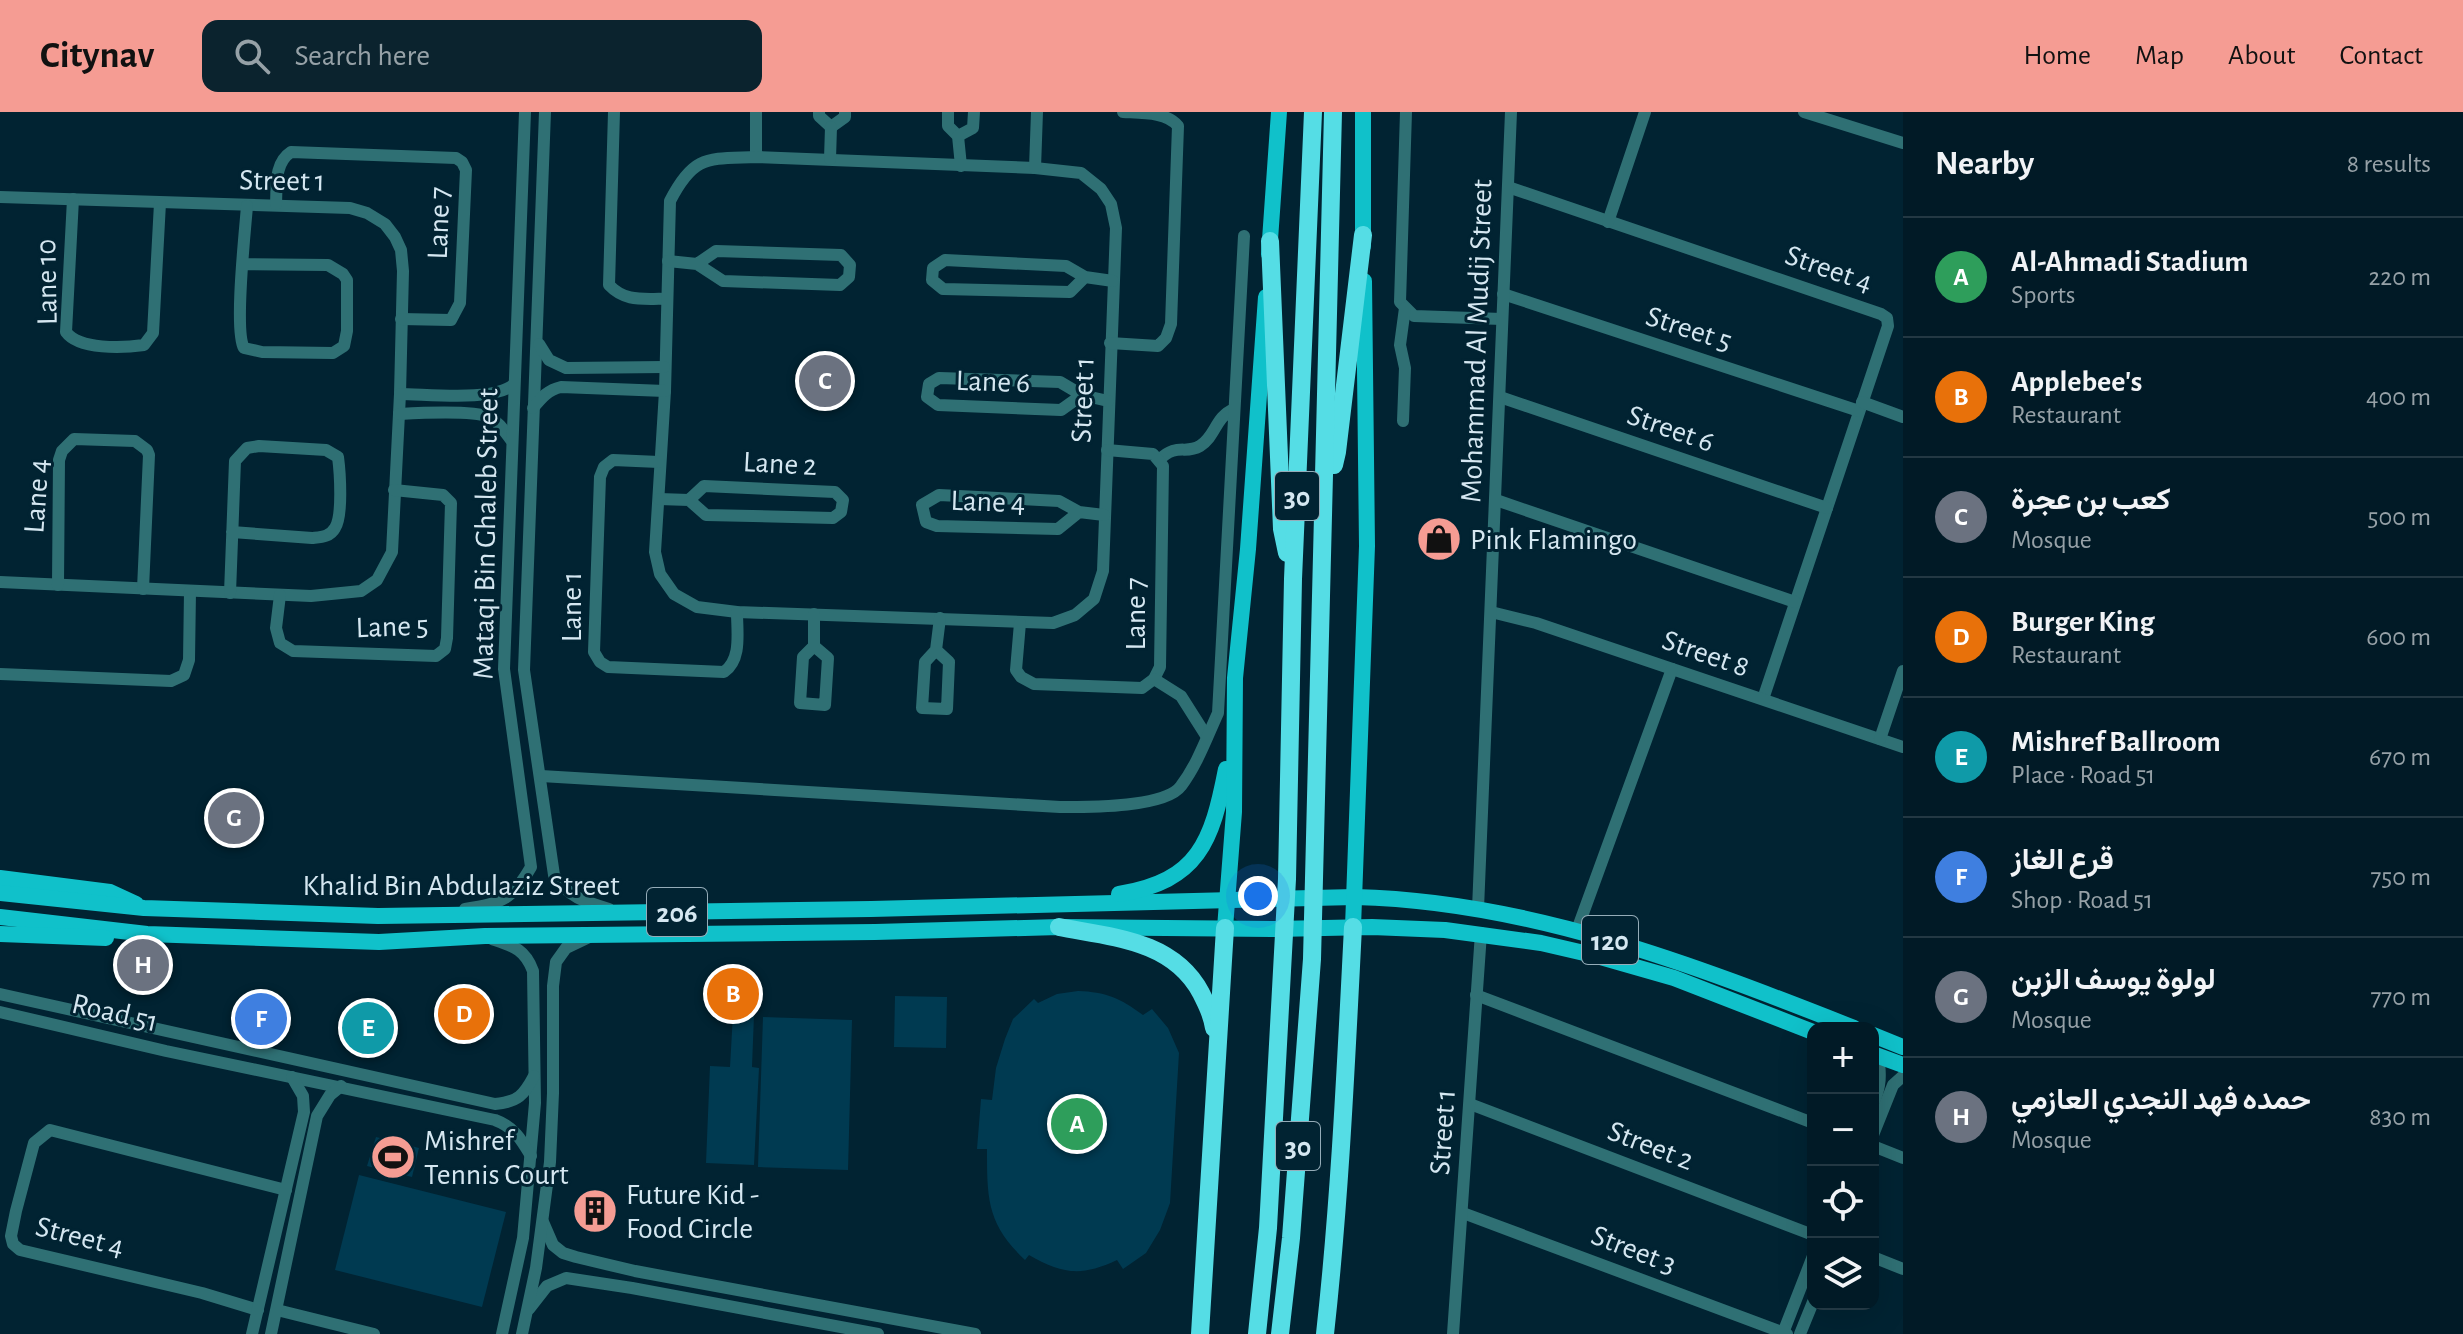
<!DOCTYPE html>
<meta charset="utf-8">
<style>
:root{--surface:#011a26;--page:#0b232e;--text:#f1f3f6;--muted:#96a1a7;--line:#233843;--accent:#f59c93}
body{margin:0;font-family:"Alegreya Sans",Vazirmatn,sans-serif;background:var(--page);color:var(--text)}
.controls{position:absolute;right:24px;bottom:24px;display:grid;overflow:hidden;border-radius:16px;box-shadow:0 8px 32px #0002}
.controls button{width:72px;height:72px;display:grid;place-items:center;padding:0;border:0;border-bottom:2px solid var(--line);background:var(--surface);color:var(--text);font:40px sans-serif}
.you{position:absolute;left:1258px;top:784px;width:28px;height:28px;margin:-20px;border:6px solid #fff;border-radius:50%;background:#1a73e8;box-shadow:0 0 0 12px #1a73e833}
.badge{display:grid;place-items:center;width:52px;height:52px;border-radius:50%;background:var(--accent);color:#fff;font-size:26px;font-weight:700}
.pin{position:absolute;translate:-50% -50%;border:4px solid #fff;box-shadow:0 2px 8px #0006}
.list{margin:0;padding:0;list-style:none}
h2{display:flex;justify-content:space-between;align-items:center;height:104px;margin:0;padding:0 32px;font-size:34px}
h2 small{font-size:26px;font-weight:400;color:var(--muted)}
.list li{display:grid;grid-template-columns:52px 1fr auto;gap:24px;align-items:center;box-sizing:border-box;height:120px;padding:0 32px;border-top:2px solid var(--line)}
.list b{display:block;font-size:30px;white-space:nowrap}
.list p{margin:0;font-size:26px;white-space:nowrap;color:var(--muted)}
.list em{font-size:26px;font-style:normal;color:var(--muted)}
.icon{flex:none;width:44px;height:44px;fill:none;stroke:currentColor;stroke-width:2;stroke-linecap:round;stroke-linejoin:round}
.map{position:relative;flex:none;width:1903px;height:1222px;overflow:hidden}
header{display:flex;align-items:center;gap:48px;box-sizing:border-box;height:112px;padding:0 40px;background:var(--accent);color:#111}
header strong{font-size:38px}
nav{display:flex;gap:44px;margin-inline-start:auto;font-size:28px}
.search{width:560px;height:72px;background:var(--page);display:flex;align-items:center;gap:20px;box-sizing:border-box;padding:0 28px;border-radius:16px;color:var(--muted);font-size:30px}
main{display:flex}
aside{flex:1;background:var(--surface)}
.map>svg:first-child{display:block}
</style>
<header>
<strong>Citynav</strong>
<div class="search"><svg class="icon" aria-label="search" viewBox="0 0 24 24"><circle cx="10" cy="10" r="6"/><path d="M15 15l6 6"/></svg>Search here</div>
<nav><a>Home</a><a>Map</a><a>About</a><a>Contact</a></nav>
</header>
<main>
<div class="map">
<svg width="1903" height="1222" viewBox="0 0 1903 1222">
<rect width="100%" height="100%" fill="#012332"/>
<g fill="#003a51">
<path d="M1078,879C1106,880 1120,886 1143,903L1152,897L1168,916L1179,941L1170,1091L1160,1118L1146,1141L1123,1157L1117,1148C1081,1165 1062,1162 1029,1143L1025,1148C987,1112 987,1087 987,1037H977L981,987L992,988L996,956L1005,927L1013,907L1034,887L1038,891L1057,882Z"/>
<polygon points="895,884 947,885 946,936 894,935"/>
<polygon points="733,902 754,903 752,955 759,956 754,1053 706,1051 710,954 730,955"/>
<polygon points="763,905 852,908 848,1058 758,1055"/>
<polygon points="376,1025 419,1036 412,1065 367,1054"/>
<polygon points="359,1063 506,1100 482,1195 335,1158"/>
</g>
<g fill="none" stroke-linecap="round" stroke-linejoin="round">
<g stroke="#2f7074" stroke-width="12">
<path d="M545,0L524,558L554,763C568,785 585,790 609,797"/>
<path d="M614,0L609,173C626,191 645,186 667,187"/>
<polyline points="756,0 756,45"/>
<polyline points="819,0 819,4 831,15"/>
<polyline points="948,0 948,14 958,24 961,54"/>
<polyline points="1406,0 1400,190 1414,204 1502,207"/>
<polyline points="1804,0 1903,31"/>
<polyline points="831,15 845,5 845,0"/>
<polyline points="958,24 973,16 974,0"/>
<path d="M756,45L1035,56L1081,61L1101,77L1111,92L1116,116L1103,459L1094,487L1075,503L1053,511L737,500L697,495L674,482L660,462L655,440L665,279L670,89C694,42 708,47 756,45Z"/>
<polyline points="830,47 831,15"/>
<polyline points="1035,56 1037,0"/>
<polyline points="1508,75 1881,202 1887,206 1888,214 1763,587"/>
<polyline points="0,85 350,96 367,101 385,112 395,125 401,138 403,159 400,282 392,440 377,468 361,479 311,484 0,470"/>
<path d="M73,87L66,220C79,238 123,236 144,233L153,221L160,91"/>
<path d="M276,92C277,74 274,51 291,40L456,46L462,50L466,58L460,191L451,208L401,207"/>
<polyline points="1608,110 1645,0"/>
<polyline points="668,149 697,152 723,169 840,173 849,165 850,153 841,143 716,139 697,152"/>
<path d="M243,152L328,153L343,162L347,168V219L344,234L333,241L262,240L244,236C234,219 245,120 247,94"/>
<polyline points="1085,165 1070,180 943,177 932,168 933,156 945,148 1066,154 1085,165 1113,169"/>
<polyline points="1503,182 1859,299"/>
<path d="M1110,231L1158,234L1166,226L1171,212L1178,14C1167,0 1142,1 1123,0"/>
<polyline points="539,232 549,248 566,256 664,255"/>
<path d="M400,282C428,282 495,290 514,272"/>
<polyline points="1082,283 1061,298 938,293 927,285 929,272 939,266 1060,270 1082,283 1108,289"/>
<polyline points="1500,285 1827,396"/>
<polyline points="1862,290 1903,305"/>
<path d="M533,296C542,285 548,278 561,275L665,279"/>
<path d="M399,302C418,301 473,298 489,305C499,310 505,320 511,328"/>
<polyline points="1403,309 1405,256 1400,233 1405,196"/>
<path d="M1159,348C1177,330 1185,343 1200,334C1216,324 1215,305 1234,297"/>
<path d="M659,350L613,348L604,355L600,365L594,540L600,550L608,555L724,560C742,547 737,521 737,500"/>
<polyline points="659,387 689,388 706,403 833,406 841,400 843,388 835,380 704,374 689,388"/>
<polyline points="1496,388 1795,490"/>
<polyline points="1079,400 1058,417 937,414 926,410 922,393 939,383 1059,389 1079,400 1104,403"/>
<polyline points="58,473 59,348 62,339 74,327 135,329 147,338 149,343 143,477"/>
<path d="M230,481L235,349L247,336L259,334L326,338L338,345C340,360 343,404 335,416C330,425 321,425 312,426L232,420"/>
<polyline points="280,483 276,516 280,531 293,539 436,544 445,537 447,526 451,391 443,383 394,378"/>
<polyline points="1491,500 1536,511 1903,635"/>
<polyline points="814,502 814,534 803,545 800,591 825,593 828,546 814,534"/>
<polyline points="1020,511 1016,558 1021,565 1034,572 1142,576 1154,567 1160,555 1163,354 1153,342 1107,338"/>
<polyline points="936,538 949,550 947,597 922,596 925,550 936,538 940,506"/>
<polyline points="0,562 171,569 184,563 189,548 190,479"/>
<polyline points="1154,567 1181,584 1207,625"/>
<polyline points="1880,627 1903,559"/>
<path d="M541,664L1060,695C1086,695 1165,696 1181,674C1197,653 1207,625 1218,601L1244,124"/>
<path d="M465,797C502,791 512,788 531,755L504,557L525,0"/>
<polyline points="1478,797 1511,0"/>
<polyline points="1577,818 1672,557"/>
<path d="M492,827C513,834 525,837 533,859L535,991L523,1126L502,1222"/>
<path d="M0,882L495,992C518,990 524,983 534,964"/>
<polyline points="1476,883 1813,1011"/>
<path d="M0,900L166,939L495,1008C514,1015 521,1027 531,1044"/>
<polyline points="1470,992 1813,1123"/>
<path d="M1873,992C1881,975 1881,962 1878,944"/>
<polyline points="1873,1023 1893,973 1903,964"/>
<polyline points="1873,1034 1903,1046"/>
<polyline points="1463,1101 1787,1222"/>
<polyline points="543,1110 553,1133 563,1141 576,1145 635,1159 975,1222"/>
<polyline points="1873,1145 1903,1157"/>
<polyline points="529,1197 547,1174 566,1166 632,1176 878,1222"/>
<polyline points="258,1198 202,1181 20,1138 13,1132 11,1124 16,1099 34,1031 50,1018 286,1078"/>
<polyline points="277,1198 374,1222"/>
<polyline points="1783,1221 1813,1144"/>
<polyline points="252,1222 304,1000 303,984 292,965"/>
<polyline points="271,1222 317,1004 330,983 341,974"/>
<polyline points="522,1222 536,1156 550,1050 553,981 553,874 556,850 566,836 589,825"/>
<polyline points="1453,1222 1481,821"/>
<polyline points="1800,1222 1813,1190"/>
</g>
<g stroke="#10c1ca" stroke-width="16">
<polyline points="1363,0 1363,134"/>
<polyline points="1269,142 1279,0"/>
<polyline points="0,766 110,780 136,792"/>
<path d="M0,781L144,796L378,804L871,797L1355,785C1529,789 1694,853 1854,916"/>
<path d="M1119,782C1199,769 1212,729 1226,657"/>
<polyline points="0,805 147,822 379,830 485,824 875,820 1059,815 1276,817 1372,815 1445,818 1541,831 1597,844 1674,866 1813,920"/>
<polyline points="1353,815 1367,434 1364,169"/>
<polyline points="1225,816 1234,700 1235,566 1248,437 1266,185"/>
<polyline points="0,822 106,826"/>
<polyline points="1873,923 1903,935"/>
<polyline points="1873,942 1903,953"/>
</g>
<g stroke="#55dde5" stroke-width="18">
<polyline points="1270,129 1282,417 1287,441"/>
<polyline points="1334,353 1337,340 1363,123"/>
<path d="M1059,815C1111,825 1173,828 1201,881C1207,893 1212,903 1214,916"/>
<polyline points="1200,1222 1225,816"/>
<polyline points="1257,1222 1268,1116 1287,767 1293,467 1313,0"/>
<polyline points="1280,1222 1291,1126 1312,847 1333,0"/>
<path d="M1325,1222C1340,1087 1346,951 1353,815"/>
</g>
</g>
<defs>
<g id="shop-disc" transform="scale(2.3)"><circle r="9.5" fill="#f59c93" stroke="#012332"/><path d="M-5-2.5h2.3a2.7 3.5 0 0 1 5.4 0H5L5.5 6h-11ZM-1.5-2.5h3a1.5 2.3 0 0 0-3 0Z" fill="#111"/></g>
<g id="stadium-disc" transform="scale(2.3)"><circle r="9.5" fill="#f59c93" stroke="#012332"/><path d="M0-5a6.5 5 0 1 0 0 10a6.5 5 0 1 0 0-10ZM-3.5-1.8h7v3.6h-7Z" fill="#111"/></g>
<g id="building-disc" transform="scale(2.3)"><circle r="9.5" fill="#f59c93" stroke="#012332"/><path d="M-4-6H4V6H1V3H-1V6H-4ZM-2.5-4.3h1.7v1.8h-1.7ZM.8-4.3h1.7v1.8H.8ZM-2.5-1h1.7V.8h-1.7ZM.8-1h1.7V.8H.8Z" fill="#111"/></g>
</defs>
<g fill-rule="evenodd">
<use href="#shop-disc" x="1439" y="427"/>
<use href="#stadium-disc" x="393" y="1045"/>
<use href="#building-disc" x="595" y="1099"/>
</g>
<g text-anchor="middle" stroke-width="6" stroke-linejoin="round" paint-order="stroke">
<g fill="#012332" stroke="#95acb8" stroke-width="2">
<rect x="1275" y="360" width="44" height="48" rx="6"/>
<rect x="647" y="776" width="60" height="48" rx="6"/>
<rect x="1582" y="804" width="56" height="48" rx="6"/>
<rect x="1276" y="1010" width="44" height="48" rx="6"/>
</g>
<g font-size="28" font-weight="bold" fill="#d5e7f1">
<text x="1297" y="394">30</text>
<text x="677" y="810">206</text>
<text x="1610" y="838">120</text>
<text x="1298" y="1044">30</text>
</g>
<g font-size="30" fill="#d5e7f1" stroke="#012332">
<text transform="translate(282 68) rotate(1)" y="10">Street 1</text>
<text transform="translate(438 111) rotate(-88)" y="10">Lane 7</text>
<text transform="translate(1829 156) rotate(19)" y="10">Street 4</text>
<text transform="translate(46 170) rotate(-91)" y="10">Lane 10</text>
<text transform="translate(1689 216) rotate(18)" y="10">Street 5</text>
<text transform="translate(1476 229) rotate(-88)" y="10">Mohammad Al Mudij Street</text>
<text transform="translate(993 269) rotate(2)" y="10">Lane 6</text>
<text transform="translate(1082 288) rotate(-88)" y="10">Street 1</text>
<text transform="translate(1671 316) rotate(19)" y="10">Street 6</text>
<text transform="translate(780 351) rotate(3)" y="10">Lane 2</text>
<text transform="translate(36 384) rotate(-86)" y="10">Lane 4</text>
<text transform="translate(988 389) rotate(2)" y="10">Lane 4</text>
<text transform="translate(485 422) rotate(-89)" y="10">Mataqi Bin Ghaleb Street</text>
<text transform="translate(571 495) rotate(-90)" y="10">Lane 1</text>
<text transform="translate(1135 502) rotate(-90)" y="10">Lane 7</text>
<text transform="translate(392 514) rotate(-2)" y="10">Lane 5</text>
<text transform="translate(1706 541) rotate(19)" y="10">Street 8</text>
<text x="461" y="783">Khalid Bin Abdulaziz Street</text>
<text transform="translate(115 900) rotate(13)" y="10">Road 51</text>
<text transform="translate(1442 1020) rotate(-86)" y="10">Street 1</text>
<text transform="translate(1651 1033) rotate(21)" y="10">Street 2</text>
<text transform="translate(80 1124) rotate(14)" y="10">Street 4</text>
<text transform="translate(1634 1137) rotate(21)" y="10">Street 3</text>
</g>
<g font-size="30" fill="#d5e7f1" stroke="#012332" text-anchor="start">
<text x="1470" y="437">Pink Flamingo</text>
<text x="424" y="1038">Mishref<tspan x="424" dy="34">Tennis Court</tspan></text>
<text x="626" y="1092">Future Kid -<tspan x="626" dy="34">Food Circle</tspan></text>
</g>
</g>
</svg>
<div class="controls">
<button>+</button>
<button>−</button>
<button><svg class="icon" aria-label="locate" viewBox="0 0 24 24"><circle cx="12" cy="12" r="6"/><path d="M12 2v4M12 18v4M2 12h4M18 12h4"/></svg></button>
<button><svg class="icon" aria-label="layers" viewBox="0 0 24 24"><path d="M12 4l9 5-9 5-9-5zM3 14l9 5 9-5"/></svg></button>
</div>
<div class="you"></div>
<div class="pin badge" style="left:1077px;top:1012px;background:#2e9e5b">A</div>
<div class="pin badge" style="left:733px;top:882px;background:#e8710a">B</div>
<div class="pin badge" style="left:825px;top:269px;background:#6b7280">C</div>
<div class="pin badge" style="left:464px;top:902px;background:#e8710a">D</div>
<div class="pin badge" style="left:368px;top:916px;background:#0f9aa8">E</div>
<div class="pin badge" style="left:261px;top:907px;background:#3f7fe0">F</div>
<div class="pin badge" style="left:234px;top:706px;background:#6b7280">G</div>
<div class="pin badge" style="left:143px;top:853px;background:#6b7280">H</div>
</div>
<aside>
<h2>Nearby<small>8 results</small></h2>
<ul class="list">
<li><span class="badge" style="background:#2e9e5b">A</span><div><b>Al-Ahmadi Stadium</b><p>Sports</p></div><em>220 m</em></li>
<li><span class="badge" style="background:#e8710a">B</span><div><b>Applebee's</b><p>Restaurant</p></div><em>400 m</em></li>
<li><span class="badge" style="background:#6b7280">C</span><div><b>كعب بن عجرة</b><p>Mosque</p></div><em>500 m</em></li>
<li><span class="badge" style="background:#e8710a">D</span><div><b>Burger King</b><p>Restaurant</p></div><em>600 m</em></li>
<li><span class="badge" style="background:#0f9aa8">E</span><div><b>Mishref Ballroom</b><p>Place · Road 51</p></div><em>670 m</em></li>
<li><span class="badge" style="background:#3f7fe0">F</span><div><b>قرع الغاز</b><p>Shop · Road 51</p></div><em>750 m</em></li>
<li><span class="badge" style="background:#6b7280">G</span><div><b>لولوة يوسف الزبن</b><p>Mosque</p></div><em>770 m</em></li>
<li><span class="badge" style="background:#6b7280">H</span><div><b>حمده فهد النجدي العازمي</b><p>Mosque</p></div><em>830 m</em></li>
</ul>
</aside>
</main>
